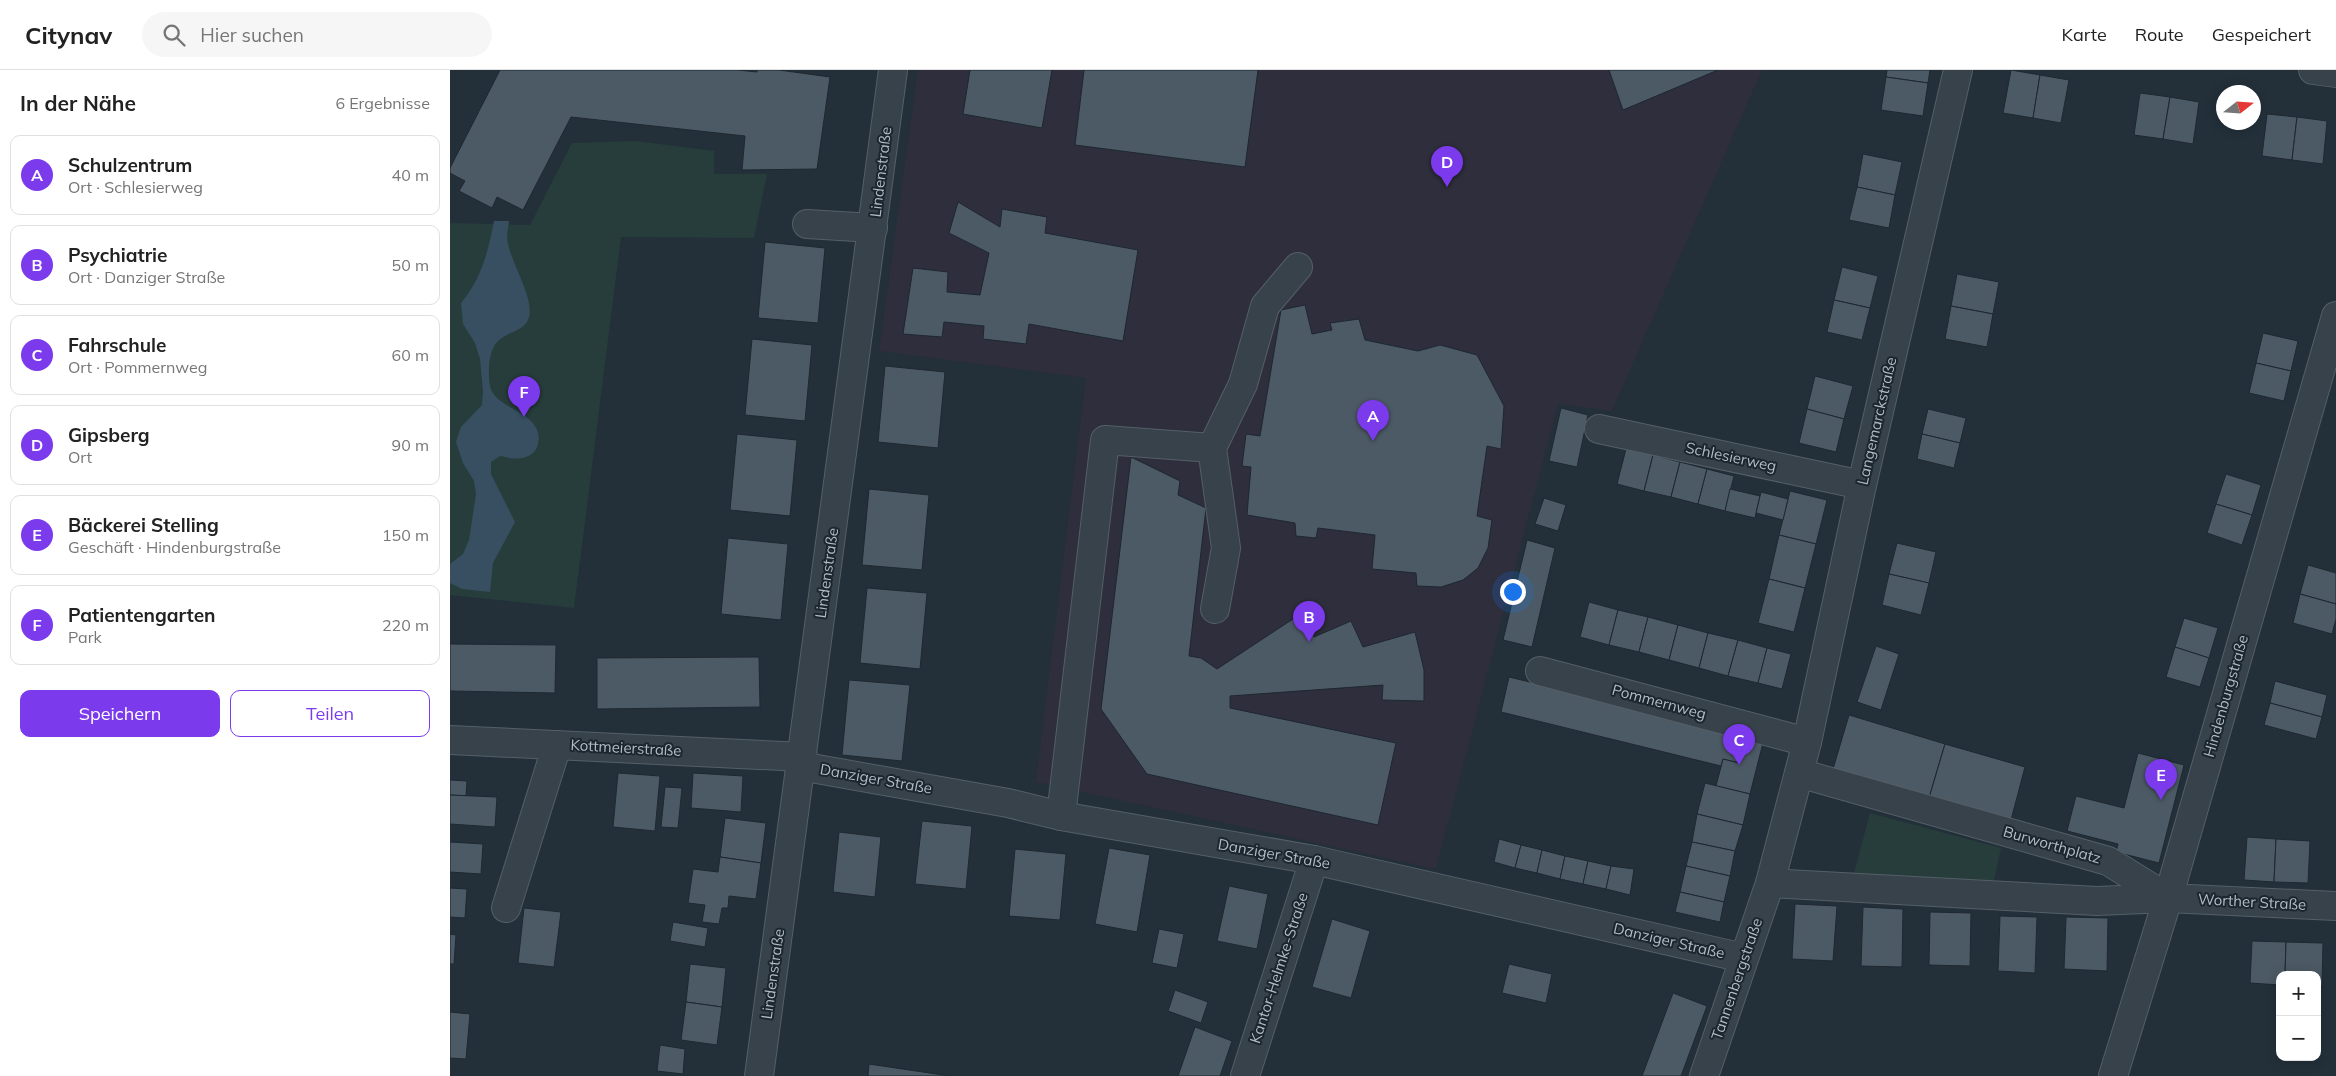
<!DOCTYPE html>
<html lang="de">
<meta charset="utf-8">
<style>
:root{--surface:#fff;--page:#f6f6f6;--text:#222;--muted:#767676;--line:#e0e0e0;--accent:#7c3aed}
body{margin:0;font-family:Mulish,sans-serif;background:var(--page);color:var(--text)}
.controls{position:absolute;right:15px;bottom:15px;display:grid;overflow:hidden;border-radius:10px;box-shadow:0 2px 12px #0003}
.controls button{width:45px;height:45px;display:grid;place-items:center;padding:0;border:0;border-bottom:1px solid var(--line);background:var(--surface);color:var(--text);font:25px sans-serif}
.compass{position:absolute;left:1766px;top:15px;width:45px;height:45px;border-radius:50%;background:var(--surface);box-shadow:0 2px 12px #0003;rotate:73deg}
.you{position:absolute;left:1062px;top:521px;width:18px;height:18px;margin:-12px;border:4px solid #fff;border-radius:50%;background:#1a73e8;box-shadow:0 0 0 8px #1a73e833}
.badge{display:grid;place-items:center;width:32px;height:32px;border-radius:50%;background:var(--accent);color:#fff;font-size:16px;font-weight:700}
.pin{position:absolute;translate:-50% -41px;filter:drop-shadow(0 1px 2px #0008)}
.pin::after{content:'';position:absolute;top:26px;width:18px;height:15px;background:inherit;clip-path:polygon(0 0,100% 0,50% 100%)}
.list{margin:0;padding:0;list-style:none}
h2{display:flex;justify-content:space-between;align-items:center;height:65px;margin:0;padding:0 20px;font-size:21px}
h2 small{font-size:16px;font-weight:400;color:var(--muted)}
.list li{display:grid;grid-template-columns:32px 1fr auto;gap:15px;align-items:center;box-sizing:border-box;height:80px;margin:0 10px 10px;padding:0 10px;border:1px solid var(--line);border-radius:10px}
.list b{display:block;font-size:19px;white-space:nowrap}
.list p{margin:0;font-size:16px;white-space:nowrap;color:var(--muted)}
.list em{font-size:16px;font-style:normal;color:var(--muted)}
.actions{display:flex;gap:10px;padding:15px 20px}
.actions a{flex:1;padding:11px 0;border:1px solid var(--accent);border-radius:10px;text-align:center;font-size:18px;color:var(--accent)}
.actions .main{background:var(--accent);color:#fff}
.icon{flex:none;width:28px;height:28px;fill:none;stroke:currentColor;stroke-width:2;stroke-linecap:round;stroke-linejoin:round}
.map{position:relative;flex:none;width:1886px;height:1006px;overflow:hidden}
header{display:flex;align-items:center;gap:30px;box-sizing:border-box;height:70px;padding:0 25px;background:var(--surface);border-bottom:1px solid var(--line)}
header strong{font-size:24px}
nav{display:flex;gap:28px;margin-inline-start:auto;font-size:18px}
.search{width:350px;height:45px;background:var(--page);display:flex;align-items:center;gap:12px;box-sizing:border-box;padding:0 18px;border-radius:28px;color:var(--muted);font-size:19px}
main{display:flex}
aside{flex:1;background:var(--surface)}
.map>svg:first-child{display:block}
</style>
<header>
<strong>Citynav</strong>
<div class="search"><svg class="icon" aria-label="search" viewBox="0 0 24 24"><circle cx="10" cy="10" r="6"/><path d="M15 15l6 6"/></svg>Hier suchen</div>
<nav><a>Karte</a><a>Route</a><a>Gespeichert</a></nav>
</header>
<main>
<aside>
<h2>In der Nähe<small>6 Ergebnisse</small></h2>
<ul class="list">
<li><span class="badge">A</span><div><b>Schulzentrum</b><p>Ort · Schlesierweg</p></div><em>40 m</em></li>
<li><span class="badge">B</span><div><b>Psychiatrie</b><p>Ort · Danziger Straße</p></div><em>50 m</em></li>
<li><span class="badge">C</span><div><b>Fahrschule</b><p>Ort · Pommernweg</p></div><em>60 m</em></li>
<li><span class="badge">D</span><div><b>Gipsberg</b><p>Ort</p></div><em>90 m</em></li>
<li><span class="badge">E</span><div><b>Bäckerei Stelling</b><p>Geschäft · Hindenburgstraße</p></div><em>150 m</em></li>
<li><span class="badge">F</span><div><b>Patientengarten</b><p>Park</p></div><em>220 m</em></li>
</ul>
<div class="actions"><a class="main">Speichern</a><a>Teilen</a></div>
</aside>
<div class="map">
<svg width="1886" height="1006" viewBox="0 0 1886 1006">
<rect width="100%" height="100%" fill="#23303a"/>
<polygon fill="#2e2e3c" points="468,0 1312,0 1162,341 1108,334 986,799 586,712 636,308 429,281"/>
<g fill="#263d3b">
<polygon points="186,71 264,81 264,104 317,104 304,168 171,167 124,538 0,525 0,153 80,155 122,73"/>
<polygon points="1420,743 1551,778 1543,815 1403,807"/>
</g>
<path fill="#374f60" d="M44,151H59C58,159 56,167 58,174C62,194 84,228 79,247C76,261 56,262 47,272C38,282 38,303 40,316C45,341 95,341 88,374C87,380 82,385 76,387C66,390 60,388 50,386L41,392V404L65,452L43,493L40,522L12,519L0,513V494L13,484L19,470L26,424L24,411L13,393L6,372L11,357L32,335L33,321L30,289L25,273L13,254L11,233C32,208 38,181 44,151Z"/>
<g fill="#4c5a65" stroke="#1e2831">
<polygon points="50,0 288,0 307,2 307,0 329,0 380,7 367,99 292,100 295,66 121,47 73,140 47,127 42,138 9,121 15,111 0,103 0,98"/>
<polygon points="520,0 602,0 592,58 513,44"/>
<polygon points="634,0 808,0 795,97 625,75"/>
<polygon points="1159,0 1268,0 1173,40"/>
<polygon points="1437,0 1480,0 1478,13 1436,7"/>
<polygon points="1561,0 1590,5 1583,48 1553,43"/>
<polygon points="1590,5 1619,10 1611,53 1583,48"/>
<polygon points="1436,7 1478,13 1473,46 1431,40"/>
<polygon points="1690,23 1720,27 1713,69 1684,65"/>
<polygon points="1720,27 1749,32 1743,74 1713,69"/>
<polygon points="1817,44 1847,47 1842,90 1812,86"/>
<polygon points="1847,47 1877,51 1873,94 1842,90"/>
<polygon points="1413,84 1452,92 1445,125 1407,117"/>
<polygon points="1407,117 1445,125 1439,158 1399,150"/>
<polygon points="508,132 550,157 552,139 597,147 595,163 688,180 673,271 579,254 576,274 533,269 534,256 494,252 492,267 453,264 463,198 498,202 497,222 530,225 539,183 499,163"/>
<polygon points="315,172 375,178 368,253 308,248"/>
<polygon points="1392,197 1428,206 1420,238 1384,230"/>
<polygon points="1507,204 1549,212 1543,244 1501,236"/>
<polygon points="1384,230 1420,238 1412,270 1377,262"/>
<polygon points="855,235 862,264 882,260 880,253 909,249 915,270 968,281 990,275 1027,285 1054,336 1051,379 1037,376 1027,446 1042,450 1038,478 1028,498 1013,510 991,517 967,516 966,503 922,499 925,465 868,458 866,468 846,466 845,453 797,445 801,397 792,396 796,364 810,366 831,240"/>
<polygon points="1501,236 1543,244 1537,277 1495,269"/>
<polygon points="1813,263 1848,271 1841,301 1806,293"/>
<polygon points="302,269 362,275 355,351 295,345"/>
<polygon points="1806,293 1841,301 1834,331 1799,323"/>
<polygon points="435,296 495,302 488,378 428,372"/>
<polygon points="1365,306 1403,316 1394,349 1357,339"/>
<polygon points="1111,338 1138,345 1127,397 1099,391"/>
<polygon points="1357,339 1394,349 1386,382 1349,373"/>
<polygon points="1478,339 1516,348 1510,373 1472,364"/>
<polygon points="287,364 347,370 340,446 280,440"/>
<polygon points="1472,364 1510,373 1504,398 1467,389"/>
<polygon points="1176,379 1203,385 1194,421 1167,414"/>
<polygon points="1203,385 1230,392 1221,427 1194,421"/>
<polygon points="681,387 730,411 728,425 756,438 739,586 751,588 767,599 849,545 864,567 901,551 913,577 965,562 974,600 974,631 932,630 933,615 780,626 780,638 946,673 928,755 697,704 651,639"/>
<polygon points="1230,392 1257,399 1248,434 1221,427"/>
<polygon points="1257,399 1284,406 1275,441 1248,434"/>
<polygon points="1776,404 1811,415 1802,445 1766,434"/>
<polygon points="419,419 479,425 472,500 412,495"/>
<polygon points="1280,419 1310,426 1305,448 1275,441"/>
<polygon points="1340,421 1377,430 1366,474 1329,465"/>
<polygon points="1311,422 1338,429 1333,450 1306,443"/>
<polygon points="1094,428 1116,435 1108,461 1085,454"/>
<polygon points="1766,434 1802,445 1792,475 1757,463"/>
<polygon points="1329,465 1366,474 1355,518 1319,509"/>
<polygon points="278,468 338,474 331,550 271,544"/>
<polygon points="1077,470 1105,478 1082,577 1053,570"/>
<polygon points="1447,473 1486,482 1479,513 1439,504"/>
<polygon points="1858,495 1886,503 1886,534 1850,524"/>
<polygon points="1439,504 1479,513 1471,545 1432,535"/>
<polygon points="1319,509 1355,518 1344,562 1308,553"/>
<polygon points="417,518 477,523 470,599 410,593"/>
<polygon points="1850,524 1886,534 1886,549 1882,564 1843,553"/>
<polygon points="1139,532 1168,540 1159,575 1130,567"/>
<polygon points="1168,540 1198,547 1189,582 1159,575"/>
<polygon points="1198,547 1228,555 1219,590 1189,582"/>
<polygon points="1734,548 1768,558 1759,588 1725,577"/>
<polygon points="1228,555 1258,563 1249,598 1219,590"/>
<polygon points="1258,563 1288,570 1278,606 1249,598"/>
<polygon points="1288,570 1317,578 1308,613 1278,606"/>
<polygon points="0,574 106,575 105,623 0,621"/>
<polygon points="1426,576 1449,584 1431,640 1407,632"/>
<polygon points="1725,577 1759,588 1750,617 1716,607"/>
<polygon points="1317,578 1341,584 1332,619 1308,613"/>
<polygon points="309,587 310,637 147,639 147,588"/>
<polygon points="1059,607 1295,664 1289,693 1273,689 1271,696 1051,642"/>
<polygon points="399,610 460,615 452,691 392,685"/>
<polygon points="1825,611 1877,625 1872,647 1820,633"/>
<polygon points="1820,633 1872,647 1866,669 1814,655"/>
<polygon points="1399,645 1495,674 1479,728 1383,699"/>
<polygon points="1295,664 1314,669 1300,724 1266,716 1273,689 1289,693"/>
<polygon points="1495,674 1575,697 1561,750 1479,728"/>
<polygon points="1688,683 1734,695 1709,793 1666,782 1668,774 1617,761 1626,726 1674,738"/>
<polygon points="168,703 210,706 205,761 163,757"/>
<polygon points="243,703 293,706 291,742 241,738"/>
<polygon points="0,710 17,711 16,726 0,725"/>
<polygon points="1255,713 1300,724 1293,755 1247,744"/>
<polygon points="215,717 232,718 228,758 211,757"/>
<polygon points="0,725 47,727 45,757 0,754"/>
<polygon points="1247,744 1293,755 1285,781 1242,772"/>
<polygon points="275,748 316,753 311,793 270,787"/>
<polygon points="472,751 522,756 516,819 465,814"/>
<polygon points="389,762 431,767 425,827 383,822"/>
<polygon points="1797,767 1826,769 1824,812 1794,810"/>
<polygon points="1049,769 1071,775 1065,798 1044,792"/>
<polygon points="1826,769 1860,771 1858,813 1824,812"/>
<polygon points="0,772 33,774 31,804 0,802"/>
<polygon points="1242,772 1285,781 1280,806 1236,796"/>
<polygon points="1071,775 1092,780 1087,803 1065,798"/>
<polygon points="659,778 700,785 687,862 645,854"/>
<polygon points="565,779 616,784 610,850 559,846"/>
<polygon points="1092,780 1115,786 1110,809 1087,803"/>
<polygon points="1115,786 1138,791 1133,814 1110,809"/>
<polygon points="270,787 311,793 306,829 279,826 278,838 272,838 269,854 252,852 255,835 238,833 243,799 268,802"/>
<polygon points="1138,791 1161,796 1156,819 1133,814"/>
<polygon points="1161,796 1184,799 1180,825 1156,819"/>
<polygon points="1236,796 1280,806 1274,832 1230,822"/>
<polygon points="779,816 818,824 807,879 767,871"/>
<polygon points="0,818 17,819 15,848 0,847"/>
<polygon points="1230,822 1274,832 1270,852 1225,842"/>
<polygon points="1345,834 1387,836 1383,891 1342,889"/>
<polygon points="1413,837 1453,839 1452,897 1411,896"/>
<polygon points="74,838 111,842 104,897 68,893"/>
<polygon points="1480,842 1521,843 1520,896 1479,895"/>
<polygon points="1550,846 1587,847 1585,903 1548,901"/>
<polygon points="1616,847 1658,848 1657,901 1614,899"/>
<polygon points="882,849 920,861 901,928 862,917"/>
<polygon points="223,852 258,858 255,877 220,871"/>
<polygon points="709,859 734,864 727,898 702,893"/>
<polygon points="0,864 6,865 4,894 0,894"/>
<polygon points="1802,871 1836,872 1835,905 1830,905 1830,915 1800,913"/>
<polygon points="1836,872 1873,873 1872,916 1867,916 1867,905 1835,905"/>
<polygon points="240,894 276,898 272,937 236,932"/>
<polygon points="1059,894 1102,904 1096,933 1052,923"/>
<polygon points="725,920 758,932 751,953 718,941"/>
<polygon points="1223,923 1257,936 1231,1006 1192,1006"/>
<polygon points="236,932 272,937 267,975 231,970"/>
<polygon points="0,942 20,944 16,989 0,988"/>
<polygon points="745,957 782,971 770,1006 728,1006"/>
<polygon points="210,975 235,979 233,1004 207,1001"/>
<polygon points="419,994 500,1006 418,1006"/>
</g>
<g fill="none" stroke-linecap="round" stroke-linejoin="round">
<g stroke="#555f68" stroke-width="30">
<g id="minor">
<polyline points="1863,0 1886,3"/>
<polyline points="357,154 423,158"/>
<polyline points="1149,359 1412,415"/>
<polyline points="765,539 776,478 762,378 793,314 815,236 848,197"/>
<polyline points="1090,601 1357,672"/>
<polyline points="0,670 353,687"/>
<polyline points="350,696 558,733 611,746 864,790 1294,888"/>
<polyline points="1349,703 1658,791 1718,828"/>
<polyline points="611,746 655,370 762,378"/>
<polyline points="1320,813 1647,831 1718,828 1886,836"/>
<polyline points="56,838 107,675"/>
<polyline points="309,1006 443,0"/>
<polyline points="795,1006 864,790"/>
<polyline points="1254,1006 1320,813 1357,672 1412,415 1508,0"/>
<polyline points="1663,1006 1718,828 1886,246"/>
</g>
</g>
<use href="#minor" stroke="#37424a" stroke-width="28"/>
</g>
<g text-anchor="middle" stroke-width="4" stroke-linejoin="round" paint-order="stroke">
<g font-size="15" fill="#b2bcc6" stroke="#1c262f">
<text transform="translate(431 102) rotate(-83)" y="5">Lindenstraße</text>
<text transform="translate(1427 351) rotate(-77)" y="5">Langemarckstraße</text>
<text transform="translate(1281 387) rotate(12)" y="5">Schlesierweg</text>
<text transform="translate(377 503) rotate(-82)" y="5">Lindenstraße</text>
<text transform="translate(1776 626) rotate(-74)" y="5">Hindenburgstraße</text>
<text transform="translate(1209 632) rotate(15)" y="5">Pommernweg</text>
<text transform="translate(176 678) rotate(3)" y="5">Kottmeierstraße</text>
<text transform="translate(426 709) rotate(10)" y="5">Danziger Straße</text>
<text transform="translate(1602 775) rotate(16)" y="5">Burworthplatz</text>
<text transform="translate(824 784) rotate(10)" y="5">Danziger Straße</text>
<text transform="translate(1802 832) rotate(3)" y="5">Worther Straße</text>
<text transform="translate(1219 871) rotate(13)" y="5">Danziger Straße</text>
<text transform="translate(829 898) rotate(-72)" y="5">Kantor-Helmke-Straße</text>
<text transform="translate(323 904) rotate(-82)" y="5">Lindenstraße</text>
<text transform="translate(1287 909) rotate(-71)" y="5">Tannenbergstraße</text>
</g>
</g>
</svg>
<div class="controls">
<button>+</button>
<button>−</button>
</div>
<svg class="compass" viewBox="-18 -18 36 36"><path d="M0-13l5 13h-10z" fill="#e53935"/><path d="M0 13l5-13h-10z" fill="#767676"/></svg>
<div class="you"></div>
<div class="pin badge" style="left:923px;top:371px">A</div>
<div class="pin badge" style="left:859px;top:572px">B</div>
<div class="pin badge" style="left:1289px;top:695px">C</div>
<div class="pin badge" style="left:997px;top:117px">D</div>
<div class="pin badge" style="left:1711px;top:730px">E</div>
<div class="pin badge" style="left:74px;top:347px">F</div>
</div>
</main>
